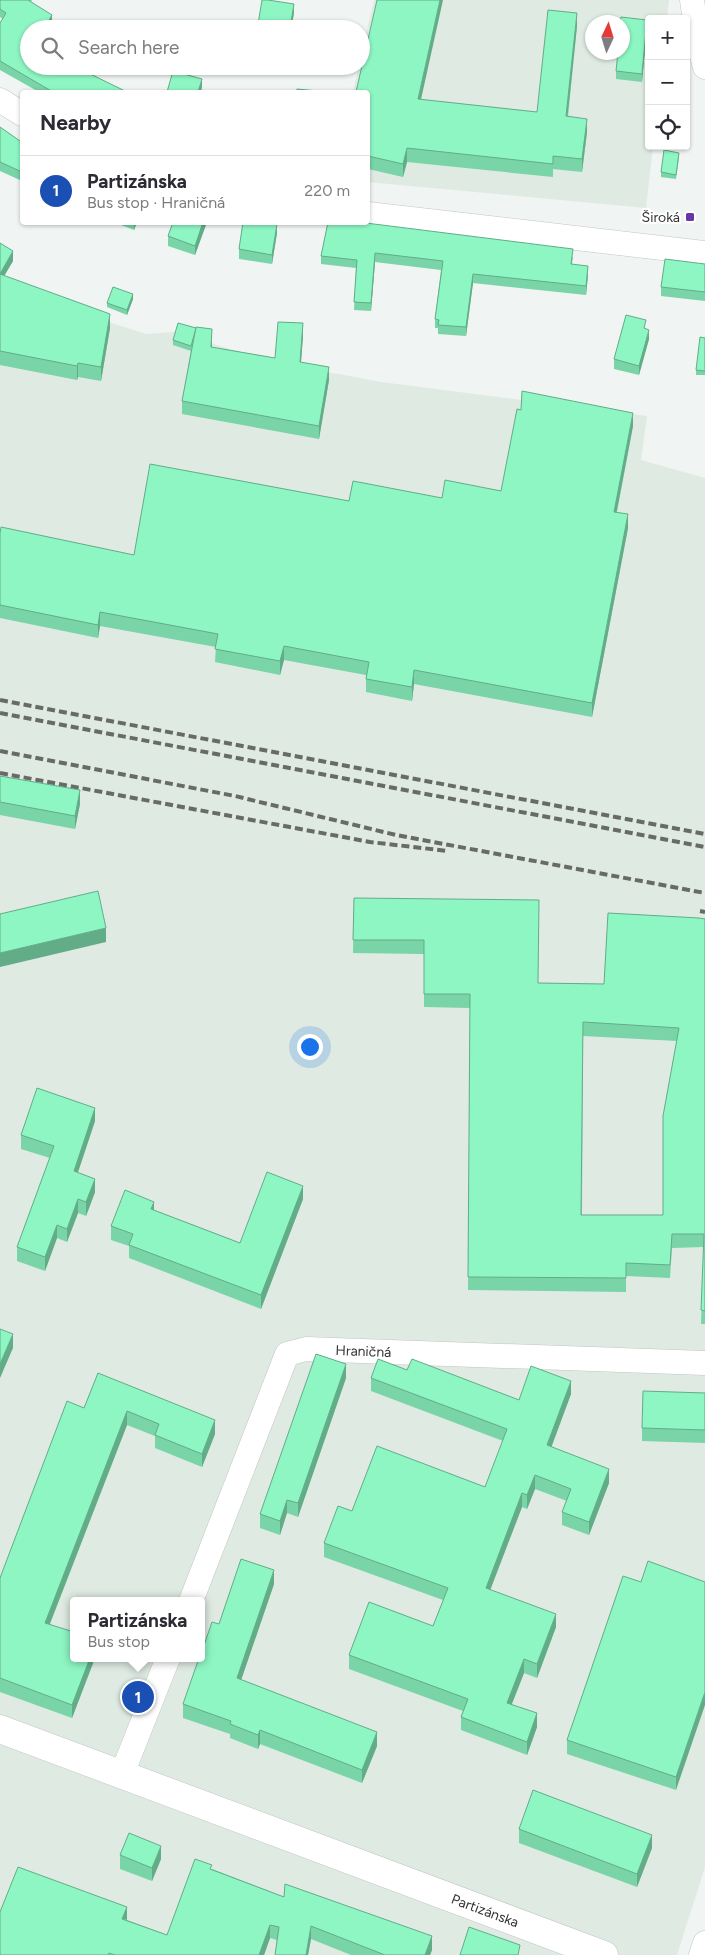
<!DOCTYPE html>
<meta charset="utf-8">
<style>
:root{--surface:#fff;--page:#f2f2f3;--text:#2b2b33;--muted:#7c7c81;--line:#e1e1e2;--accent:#b45309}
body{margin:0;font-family:Figtree,sans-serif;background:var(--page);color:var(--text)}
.controls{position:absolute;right:15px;top:15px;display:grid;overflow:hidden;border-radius:5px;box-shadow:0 1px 4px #0004}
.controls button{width:45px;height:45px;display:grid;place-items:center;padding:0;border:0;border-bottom:1px solid var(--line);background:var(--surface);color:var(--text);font:25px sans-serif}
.compass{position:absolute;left:585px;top:15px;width:45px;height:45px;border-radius:50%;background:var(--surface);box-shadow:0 1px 4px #0004;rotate:4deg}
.you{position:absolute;left:309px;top:1046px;width:18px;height:18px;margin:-12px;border:4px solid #fff;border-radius:50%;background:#1a73e8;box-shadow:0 0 0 8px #1a73e833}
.badge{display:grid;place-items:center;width:32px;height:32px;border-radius:50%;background:var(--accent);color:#fff;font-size:16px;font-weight:700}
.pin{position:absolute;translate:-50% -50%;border:2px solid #fff;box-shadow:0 1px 5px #0006}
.popup{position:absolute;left:70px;top:1597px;width:135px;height:65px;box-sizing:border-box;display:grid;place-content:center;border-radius:5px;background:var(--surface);filter:drop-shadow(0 1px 4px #0005);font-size:16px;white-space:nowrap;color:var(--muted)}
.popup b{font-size:19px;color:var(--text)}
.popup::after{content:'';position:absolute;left:50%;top:100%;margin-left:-10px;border:10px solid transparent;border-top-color:var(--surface)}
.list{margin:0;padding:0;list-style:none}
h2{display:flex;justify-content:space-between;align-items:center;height:65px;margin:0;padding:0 20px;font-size:21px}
h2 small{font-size:16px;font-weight:400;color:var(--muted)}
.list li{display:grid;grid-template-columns:32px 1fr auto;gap:15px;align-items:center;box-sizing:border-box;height:70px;padding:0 20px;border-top:1px solid var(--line)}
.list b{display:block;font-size:19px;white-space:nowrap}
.list p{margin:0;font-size:16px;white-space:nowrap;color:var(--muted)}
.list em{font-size:16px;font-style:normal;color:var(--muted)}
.icon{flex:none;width:28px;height:28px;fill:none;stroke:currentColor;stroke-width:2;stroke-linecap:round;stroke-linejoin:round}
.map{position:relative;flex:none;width:705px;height:1955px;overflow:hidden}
.search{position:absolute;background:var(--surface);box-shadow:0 1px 4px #0004;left:20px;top:20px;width:350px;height:55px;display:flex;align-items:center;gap:12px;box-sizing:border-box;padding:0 18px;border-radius:28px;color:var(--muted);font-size:19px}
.panel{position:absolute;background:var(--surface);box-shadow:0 1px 4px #0004;left:20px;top:90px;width:350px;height:135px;border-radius:5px}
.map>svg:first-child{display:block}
</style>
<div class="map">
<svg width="705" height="1955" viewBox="0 0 705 1955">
<rect width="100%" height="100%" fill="#f0f4f2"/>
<g fill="#dfeae3" fill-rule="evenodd">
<path d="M374,0H669L667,19H649V146H653L646,208L368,182V92H353L359,66H361V55ZM592,22H622V52H592Z"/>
<path d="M0,287L146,334L175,332L269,361L381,382L647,416L641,460L705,478V1867L677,1955H0ZM74,1601H202V1658H74Z"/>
</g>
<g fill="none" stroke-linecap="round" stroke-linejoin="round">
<g stroke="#c2c6c4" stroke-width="25">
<g id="street">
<polyline points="692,0 698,42 705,67"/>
<polyline points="0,100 22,114"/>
<polyline points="368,214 705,253"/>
<path id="s1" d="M191,1601L287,1354L306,1349L705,1363"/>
<polyline points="122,1774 168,1658"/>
<polyline points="701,1955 705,1943"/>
</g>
</g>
<g stroke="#c2c6c4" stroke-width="29">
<g id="secondary">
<path id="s2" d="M0,1729L604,1955"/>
</g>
</g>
<use href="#street" stroke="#fff" stroke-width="24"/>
<use href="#secondary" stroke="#fff" stroke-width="28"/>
<g stroke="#686a68" stroke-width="4" stroke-dasharray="8 4" stroke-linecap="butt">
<polyline points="0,700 705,834"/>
<polyline points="0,713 705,847"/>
<polyline points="0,751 235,796 396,835 705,893"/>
<polyline points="0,773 370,842 448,851"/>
<polyline points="700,911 705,912"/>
</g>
</g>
<g fill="#79d4a7" fill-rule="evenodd">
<polygon points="0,0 32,0 31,2 52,24 29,29 29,66 125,92 39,92 0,70 0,23 3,19 0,17"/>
<polygon points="294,13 291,29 258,29 258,24"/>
<polygon points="577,26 568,117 587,132 582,172 553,169 553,177 407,162 403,177 368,169 368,92 421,100 537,112"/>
<polygon points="647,28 642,82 616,79 616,71"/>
<polygon points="0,127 20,141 22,138 22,181 0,171"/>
<polygon points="679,158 676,179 661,177 661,172"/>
<polygon points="113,222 137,222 134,230"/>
<polygon points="207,222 195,255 168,246 168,236"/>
<polygon points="328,222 573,257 572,264 588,275 586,295 473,283 466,336 438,334 438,328 435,328 435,319 441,270 375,262 371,311 354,310 356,268 321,264 321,256"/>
<polygon points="277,233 272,264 239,259 239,249"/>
<polygon points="0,243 13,261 4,276 110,328 101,381 78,377 77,380 0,365"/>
<polygon points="705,264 705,301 661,296 661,287"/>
<polygon points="133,299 127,315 107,307 107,303"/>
<polygon points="646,329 649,339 639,375 614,369 614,359"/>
<polygon points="303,336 301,362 329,380 319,439 182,414 182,401 192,345 191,351 173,345 173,340 212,342 212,347 275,358"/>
<polygon points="705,338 705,375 696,375 696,370"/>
<polygon points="633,426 617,512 628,528 592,717 414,684 412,701 366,692 366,675 284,660 280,675 215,662 216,647 100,626 98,638 0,618 0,533 134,555 349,501 442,498 501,491"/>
<polygon points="0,776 80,804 75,829 0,815"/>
<path d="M354,898L538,983L604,984L705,919V1324H701L704,1247L672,1248L670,1278L626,1276V1292L468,1290L470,1008L424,1007V954L353,953ZM583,1036L677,1041L663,1215H582Z"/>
<polygon points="95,1121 78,1172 95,1192 86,1216 78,1213 67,1242 57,1238 45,1271 17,1261 17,1247 50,1158 21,1149 21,1135"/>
<polygon points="303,1199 261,1309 129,1258 129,1246 111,1240 111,1226 154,1210 240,1243"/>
<polygon points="407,1370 519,1400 571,1394 551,1447 609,1483 589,1535 562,1525 562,1512 567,1501 535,1489 527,1509 522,1507 490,1590 556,1627 537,1678 524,1673 512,1704 537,1727 527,1755 461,1730 461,1717 463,1711 349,1669 349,1655 433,1626 443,1600 324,1557 324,1543 352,1511 485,1487 503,1441 371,1391 371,1378"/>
<polygon points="98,1373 215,1434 202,1467 155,1448 155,1436 127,1425 50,1624 74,1658 95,1658 72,1718 0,1692 0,1578 84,1408"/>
<polygon points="346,1378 298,1517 287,1513 280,1535 260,1528 260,1514"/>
<polygon points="705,1393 705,1443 642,1441 642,1428"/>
<polygon points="641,1582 705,1582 676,1790 567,1754 567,1740"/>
<polygon points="274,1584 241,1680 377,1746 362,1783 260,1744 258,1749 230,1738 230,1734 183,1718 183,1704 219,1624"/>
<polygon points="519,1829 652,1848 637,1887 519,1843"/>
<polygon points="120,1855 161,1859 152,1881 120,1869"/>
<polygon points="212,1869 284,1897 432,1950 430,1955 351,1955 311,1939 308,1955 275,1955 277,1940 270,1938 264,1955 0,1955 127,1920 167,1935"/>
</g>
<g fill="#63ac88">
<polygon points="440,0 443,0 418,113 418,99"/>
<polygon points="294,4 294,13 291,29 290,29"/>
<polygon points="577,13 577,26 566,130 566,116"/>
<polygon points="52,15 52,24 49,29 44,29"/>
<polygon points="647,20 647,28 642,82 642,74"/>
<polygon points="202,79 202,87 201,92 198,92"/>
<polygon points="587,119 587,132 582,172 582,159"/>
<polygon points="407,148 407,162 403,177 403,164"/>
<polygon points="134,222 137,222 134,230"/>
<polygon points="203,222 207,222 195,255 195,246"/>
<polygon points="277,224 277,233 272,264 272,255"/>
<polygon points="13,251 13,261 0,283 0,274"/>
<polygon points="375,253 375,262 371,311 371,303"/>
<polygon points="588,266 588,275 586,295 586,286"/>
<polygon points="473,274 473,283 466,336 466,327"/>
<polygon points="133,294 133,299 127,315 127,310"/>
<polygon points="110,314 110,328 101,381 101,367"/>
<polygon points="303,323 303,336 300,375 300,362"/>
<polygon points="212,329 212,342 211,360 211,347"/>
<polygon points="649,330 649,339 639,375 639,366"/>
<polygon points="78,363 78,377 77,380 77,366"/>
<polygon points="329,367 329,380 319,439 319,426"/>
<polygon points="633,413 633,426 614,525 614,512"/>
<polygon points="628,514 628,528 592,717 592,703"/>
<polygon points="100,612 100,626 98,638 98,625"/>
<polygon points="284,646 284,660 280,675 280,661"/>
<polygon points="414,670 414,684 412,701 412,687"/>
<polygon points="80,790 80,804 75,829 75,816"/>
<polygon points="106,928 106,942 0,967 0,953"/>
<polygon points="95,1108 95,1121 74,1184 74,1171"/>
<polygon points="95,1179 95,1192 86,1216 86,1202"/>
<polygon points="303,1186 303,1199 261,1309 261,1295"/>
<polygon points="78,1199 78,1213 67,1242 67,1229"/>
<polygon points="154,1202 154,1215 151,1209"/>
<polygon points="57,1225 57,1238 45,1271 45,1257"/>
<polygon points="13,1334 13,1348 0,1378 0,1364"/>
<polygon points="346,1364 346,1378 298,1517 298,1503"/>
<polygon points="571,1381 571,1394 547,1459 547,1445"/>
<polygon points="127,1411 127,1425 45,1636 45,1623"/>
<polygon points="215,1420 215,1434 202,1467 202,1454"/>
<polygon points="609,1469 609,1483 589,1535 589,1522"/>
<polygon points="535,1475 535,1489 527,1509 527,1495"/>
<polygon points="522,1493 522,1507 486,1601 486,1588"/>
<polygon points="287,1500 287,1513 280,1535 280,1521"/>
<polygon points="274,1570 274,1584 237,1692 237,1678"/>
<polygon points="556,1614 556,1627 537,1678 537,1664"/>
<polygon points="90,1658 95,1658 72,1718 72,1705"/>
<polygon points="524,1659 524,1673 507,1716 507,1703"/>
<polygon points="705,1692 705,1705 676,1790 676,1777"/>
<polygon points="537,1713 537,1727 527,1755 527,1742"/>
<polygon points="260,1730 260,1744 258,1749 258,1735"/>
<polygon points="377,1732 377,1746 362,1783 362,1770"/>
<polygon points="652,1835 652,1848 637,1887 637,1874"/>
<polygon points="161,1846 161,1859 152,1881 152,1868"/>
<polygon points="127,1907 127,1920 122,1919"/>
<polygon points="270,1925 270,1938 264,1955 259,1955"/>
<polygon points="311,1926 311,1939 308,1955 306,1955"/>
<polygon points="432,1936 432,1950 430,1955 425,1955"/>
</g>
<g fill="#8df6c2" stroke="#63ac88" fill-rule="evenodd">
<polygon points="0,0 28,0 52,15 44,29 29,29 29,66 74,66 125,91 125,92 53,92 0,61 0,23 6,13 0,9"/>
<polygon points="262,0 268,0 294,4 290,28 258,24"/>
<polygon points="377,0 440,0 418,99 537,112 548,10 577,13 566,116 587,119 582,159 553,156 553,164 407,148 403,164 368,156 368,92 356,92"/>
<polygon points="621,17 647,20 642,74 616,71 618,52 622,52 622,22 620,22"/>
<polygon points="173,71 202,79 198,92 167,92"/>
<polygon points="297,89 318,91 318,92 296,92"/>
<polygon points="0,127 20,141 22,138 22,172 0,162"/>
<polygon points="664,150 679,153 676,175 661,172"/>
<polygon points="173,222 203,222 195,246 168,236"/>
<polygon points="243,222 270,222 277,224 272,255 239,249"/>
<polygon points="328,222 358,222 573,249 571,264 588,266 586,286 473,274 466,327 438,325 439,320 435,319 443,261 375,253 371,303 354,302 357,260 321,256"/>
<polygon points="0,243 13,251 0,274"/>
<polygon points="665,259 705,264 705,292 661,287"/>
<polygon points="0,274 110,314 101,367 78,363 77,366 0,351"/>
<polygon points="113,287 133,294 127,310 107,303"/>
<polygon points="626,315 646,320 644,328 649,330 639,366 614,359"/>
<polygon points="278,322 303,323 300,362 329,367 319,426 182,401 196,327 212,329 211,347 275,358"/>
<polygon points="178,323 196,328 191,346 173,340"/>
<polygon points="700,337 705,338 705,371 696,370"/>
<polygon points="522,391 633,413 614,512 628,514 592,703 414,670 412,687 366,679 369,662 284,646 280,661 215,649 218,634 100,612 98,625 0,605 0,533 1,527 134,555 150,464 349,501 353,481 442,498 445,480 501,491 517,409 521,410"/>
<polygon points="0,776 80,790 75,816 0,802"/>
<polygon points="98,891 106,928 0,953 0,914"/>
<path d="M354,898L539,900L538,983L604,984L608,913L699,918L705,919V1311L701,1310L704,1234H672L670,1265L626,1263V1278L468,1277L470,994H424V940H353ZM583,1022L679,1028L663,1116V1215H581Z"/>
<polygon points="37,1088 95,1108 74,1171 95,1179 86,1202 78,1199 67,1229 57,1225 45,1257 17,1247 54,1146 21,1135"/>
<polygon points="267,1172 303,1186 261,1295 129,1245 133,1234 111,1226 125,1190 154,1202 151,1209 240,1243"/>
<polygon points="0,1329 13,1334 0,1364"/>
<polygon points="316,1354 346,1364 298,1503 287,1500 280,1521 260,1514"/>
<polygon points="378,1359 407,1370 412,1359 519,1400 531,1366 571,1381 547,1445 609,1469 589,1522 562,1512 571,1489 535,1475 527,1495 522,1493 486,1588 556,1614 537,1664 524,1659 507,1703 537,1713 527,1742 461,1717 468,1699 349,1655 369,1602 433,1626 448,1588 324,1543 338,1506 352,1511 377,1446 485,1487 507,1429 371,1378"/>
<polygon points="98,1373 215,1420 202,1454 155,1435 159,1424 127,1411 45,1623 74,1632 74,1658 90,1658 72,1705 0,1678 0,1578 67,1401 84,1408"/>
<polygon points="643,1391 705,1393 705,1430 642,1428"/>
<polygon points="241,1559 274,1570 237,1678 377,1732 362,1770 260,1730 258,1735 230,1724 231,1721 183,1704 199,1658 202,1658 202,1651 212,1622 219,1624"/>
<polygon points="648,1561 705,1582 705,1692 676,1777 567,1740 623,1576 641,1582"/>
<polygon points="533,1790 652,1835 637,1874 519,1829"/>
<polygon points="129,1833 161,1846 152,1868 120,1855"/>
<polygon points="195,1859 212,1865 210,1869 284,1897 285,1884 432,1936 425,1955 385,1955 311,1926 306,1955 275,1955 279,1927 270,1925 259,1955 115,1955 109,1953 108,1955 0,1955 0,1912 18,1867 127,1907 122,1919 167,1935"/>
<polygon points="469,1927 520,1945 518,1955 460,1955"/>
</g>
<rect fill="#6c34aa" stroke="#fff" stroke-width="2" x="685" y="212" width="10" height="10" rx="2.5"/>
<g text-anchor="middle" stroke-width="4" stroke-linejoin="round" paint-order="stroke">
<g font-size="14" fill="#333433" stroke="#fff" text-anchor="end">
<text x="680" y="222">Široká</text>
</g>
<g font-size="14" fill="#333433" stroke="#fff">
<text dy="5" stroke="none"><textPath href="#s1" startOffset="342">Hraničná</textPath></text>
<text dy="5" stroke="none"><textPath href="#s2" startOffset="518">Partizánska</textPath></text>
</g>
</g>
</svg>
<div class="controls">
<button>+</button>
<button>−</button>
<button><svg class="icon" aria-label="locate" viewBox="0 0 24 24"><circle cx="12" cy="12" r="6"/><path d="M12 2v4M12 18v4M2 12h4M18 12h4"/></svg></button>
</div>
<svg class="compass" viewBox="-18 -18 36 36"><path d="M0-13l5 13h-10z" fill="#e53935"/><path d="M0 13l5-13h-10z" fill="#7c7c81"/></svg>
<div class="you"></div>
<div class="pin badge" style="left:138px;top:1697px;background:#1a4fb4">1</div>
<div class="popup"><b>Partizánska</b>Bus stop</div>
<div class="search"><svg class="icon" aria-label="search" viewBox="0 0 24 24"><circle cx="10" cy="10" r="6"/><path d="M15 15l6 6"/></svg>Search here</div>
<section class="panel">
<h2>Nearby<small></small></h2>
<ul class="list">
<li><span class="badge" style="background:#1a4fb4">1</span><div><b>Partizánska</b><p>Bus stop · Hraničná</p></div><em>220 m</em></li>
</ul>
</section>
</div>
